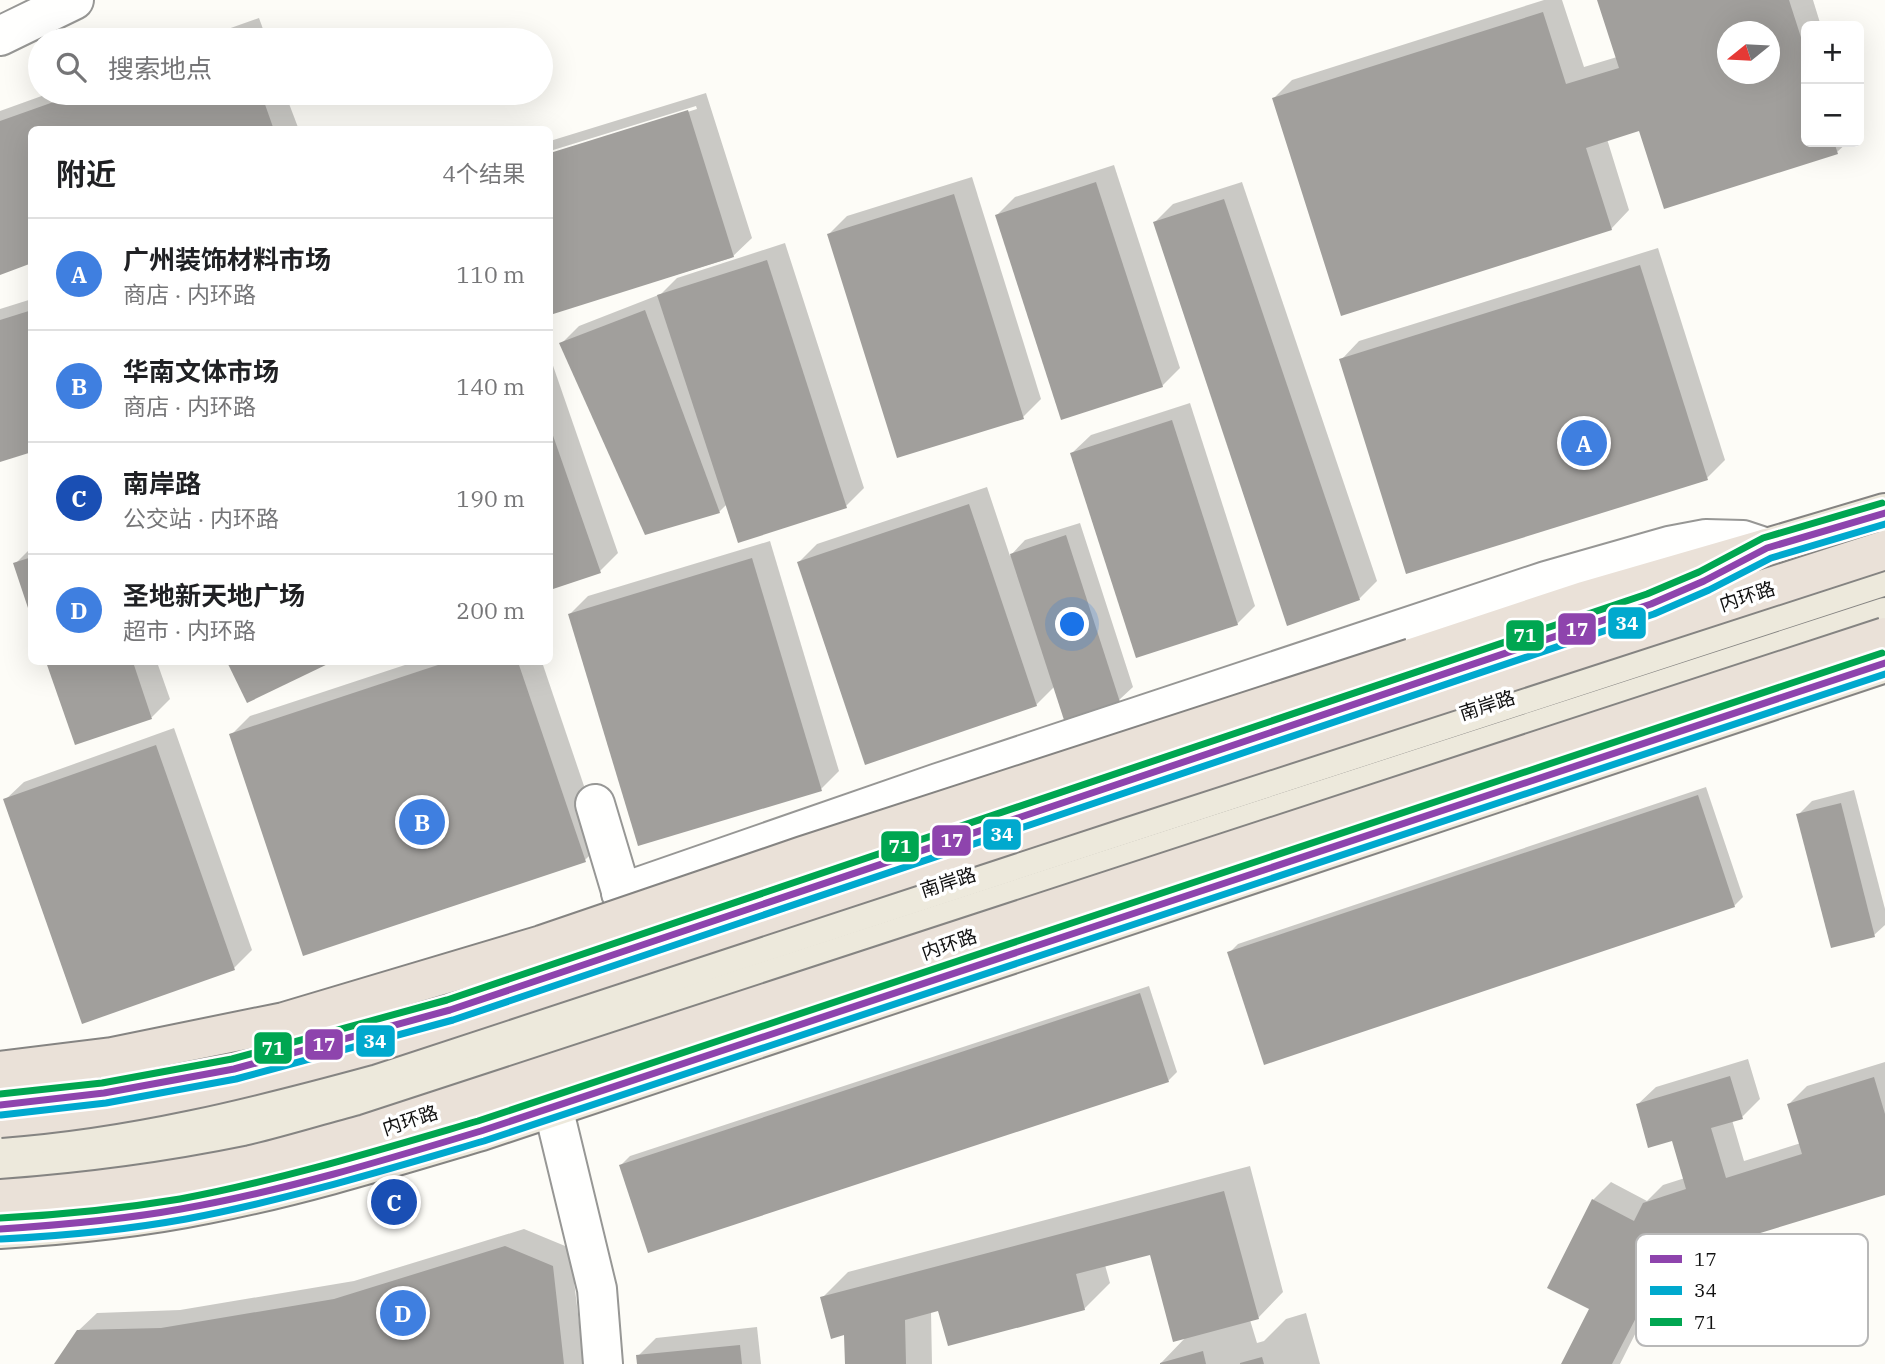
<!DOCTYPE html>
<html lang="zh">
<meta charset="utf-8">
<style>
:root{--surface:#fff;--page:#f6f6f6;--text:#202124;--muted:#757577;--line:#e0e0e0;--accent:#1a73e8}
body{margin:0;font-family:"IBM Plex Serif","Noto Sans SC",serif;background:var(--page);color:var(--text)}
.controls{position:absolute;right:21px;top:21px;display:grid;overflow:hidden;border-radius:10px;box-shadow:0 7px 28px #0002}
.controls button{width:63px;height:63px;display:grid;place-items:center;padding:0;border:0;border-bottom:2px solid var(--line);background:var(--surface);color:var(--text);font:35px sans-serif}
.compass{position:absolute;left:1717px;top:21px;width:63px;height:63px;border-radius:50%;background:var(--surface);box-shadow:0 7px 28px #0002;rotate:252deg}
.you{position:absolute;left:1073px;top:625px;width:24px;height:24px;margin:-18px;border:5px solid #fff;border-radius:50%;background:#1a73e8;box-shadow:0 0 0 10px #1a73e833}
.badge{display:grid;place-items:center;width:46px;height:46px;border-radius:50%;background:var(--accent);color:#fff;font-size:23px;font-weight:700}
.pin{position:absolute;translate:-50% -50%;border:4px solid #fff;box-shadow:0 2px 7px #0006}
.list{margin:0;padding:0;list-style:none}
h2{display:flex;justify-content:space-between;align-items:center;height:91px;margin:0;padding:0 28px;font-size:30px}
h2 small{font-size:23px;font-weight:400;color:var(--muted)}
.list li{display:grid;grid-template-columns:46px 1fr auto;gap:21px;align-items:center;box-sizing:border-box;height:112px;padding:0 28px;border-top:2px solid var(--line)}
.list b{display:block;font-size:26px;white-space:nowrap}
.list p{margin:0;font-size:23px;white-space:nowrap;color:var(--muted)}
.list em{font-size:23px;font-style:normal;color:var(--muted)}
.icon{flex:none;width:38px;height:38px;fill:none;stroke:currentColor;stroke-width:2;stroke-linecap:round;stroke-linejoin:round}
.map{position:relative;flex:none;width:1885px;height:1364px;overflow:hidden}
.search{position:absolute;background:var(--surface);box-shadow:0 7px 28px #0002;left:28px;top:28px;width:525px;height:77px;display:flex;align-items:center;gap:18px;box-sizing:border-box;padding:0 24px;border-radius:38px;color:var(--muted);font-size:26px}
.panel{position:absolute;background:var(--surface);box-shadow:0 7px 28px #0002;left:28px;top:126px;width:525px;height:539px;border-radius:10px}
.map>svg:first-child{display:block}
</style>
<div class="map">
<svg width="1885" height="1364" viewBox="0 0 1885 1364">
<rect width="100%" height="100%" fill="#fdfcf7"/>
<g fill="#0003" fill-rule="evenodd">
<path d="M1544,0H1562L1584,67L1617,57L1599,0H1813L1821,26H1806V142H1848L1837,152L1640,129L1607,139L1629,210L1611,229L1274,98L1292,80ZM1728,32H1770V74H1728Z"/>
<polygon points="259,18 267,40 197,40"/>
<polygon points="50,93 285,93 299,130 32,130 0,273 0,111"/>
<polygon points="706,93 752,238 731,258 550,313 550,155 697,109 696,106 550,151 550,141"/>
<polygon points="1114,165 1180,368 1162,386 997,215 1015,197"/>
<polygon points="972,177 1041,399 1023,417 829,234 847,216"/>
<polygon points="1242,182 1377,581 1359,599 1155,222 1173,204"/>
<polygon points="785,243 864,488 846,506 727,504 719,512 561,344 579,326 661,294 677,278"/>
<polygon points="1658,248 1725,460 1707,478 1341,360 1359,341"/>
<polygon points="32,299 32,451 0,461 0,309"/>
<polygon points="550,357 618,553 600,571 550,588"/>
<polygon points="1190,403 1255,606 1237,624 1072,453 1091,435"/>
<polygon points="987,487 1010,556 1025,540 1080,523 1133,687 1119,700 1065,718 1055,686 1036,705 799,562 817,544"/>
<polygon points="770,541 839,771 821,789 570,614 588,596"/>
<polygon points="32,547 32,612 15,564"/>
<polygon points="48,662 157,662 170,699 152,717 76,743"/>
<polygon points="229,662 328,662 248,700"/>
<polygon points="414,662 542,662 603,842 585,860 231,735 250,716"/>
<polygon points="174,728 252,950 234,968 5,800 24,782"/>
<polygon points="1706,787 1743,897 1734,906 1229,953 1238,944"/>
<polygon points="1854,790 1885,909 1885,925 1874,935 1798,815 1812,801"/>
<polygon points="1149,986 1177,1072 1168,1081 621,1165 630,1156"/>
<polygon points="1748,1059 1760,1099 1742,1117 1732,1120 1744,1161 1801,1143 1789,1104 1807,1086 1885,1062 1885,1193 1674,1257 1620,1364 1565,1364 1591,1308 1593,1200 1611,1182 1647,1201 1663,1185 1685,1178 1673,1138 1637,1105 1656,1087"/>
<polygon points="1250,1166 1283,1292 1258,1318 1250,1320 1257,1343 1264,1341 1286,1319 1306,1313 1320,1364 1160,1364 1187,1336 1151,1253 1105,1265 1110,1283 1084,1309 940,1309 931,1311 932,1364 847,1364 846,1333 822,1298 848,1272"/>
<polygon points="524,1229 570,1248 584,1364 56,1364 78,1331 97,1313 180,1310 354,1281"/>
<polygon points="757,1327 761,1364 639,1364 638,1356 656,1338"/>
</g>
<g fill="#a19f9c" fill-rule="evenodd">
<path d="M1597,0H1789L1806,53V142H1834L1838,154L1664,209L1639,131L1586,148L1612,230L1341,316L1272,98L1543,12L1566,84L1619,68ZM1728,32H1770V74H1728Z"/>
<polygon points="79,93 261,93 274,130 32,130 32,263 0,275 0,121"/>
<polygon points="688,110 734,257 550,315 550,153"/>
<polygon points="1096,182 1163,387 1061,420 995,215"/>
<polygon points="954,194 1024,419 897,458 827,234"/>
<polygon points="1224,199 1360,600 1287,626 1153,222"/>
<polygon points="767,260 847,508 738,543 657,295"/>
<polygon points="1640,265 1708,480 1406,574 1339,359"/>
<polygon points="32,310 32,452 0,462 0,320"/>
<polygon points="645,310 720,513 645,535 559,343"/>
<polygon points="1172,420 1238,625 1136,658 1070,453"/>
<polygon points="550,427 601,573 550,590"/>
<polygon points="969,504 1037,706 865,765 797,562"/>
<polygon points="1066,535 1120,702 1064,720 1010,554"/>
<polygon points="32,557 32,616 31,617 13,563"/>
<polygon points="752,558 822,791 638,846 568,614"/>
<polygon points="46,662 133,662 152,719 75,745"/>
<polygon points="227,662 332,662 247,703"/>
<polygon points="447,662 518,662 586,862 303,956 229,734"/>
<polygon points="156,745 235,970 82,1024 3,799"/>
<polygon points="1698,795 1735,907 1264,1065 1227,952"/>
<polygon points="1841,803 1875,937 1831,948 1796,814"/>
<polygon points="1140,993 1169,1082 648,1253 619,1165"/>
<polygon points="1730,1076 1743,1119 1711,1128 1726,1178 1802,1154 1787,1104 1874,1077 1885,1114 1885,1195 1665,1262 1612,1364 1561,1364 1589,1309 1547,1288 1592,1199 1634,1221 1643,1203 1686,1189 1672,1141 1648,1148 1636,1104"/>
<polygon points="1224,1191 1259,1319 1173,1342 1150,1255 1076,1274 1085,1310 948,1346 938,1311 905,1320 906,1364 845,1364 844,1335 831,1339 820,1297"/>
<polygon points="505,1246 553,1266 564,1364 54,1364 77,1330 161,1328 334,1299"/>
<polygon points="740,1345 742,1364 637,1364 636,1355"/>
<polygon points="1203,1351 1206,1364 1160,1364 1160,1363"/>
<polygon points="1262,1357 1264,1364 1240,1364 1240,1363"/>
</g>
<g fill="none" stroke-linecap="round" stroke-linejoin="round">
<g stroke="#979795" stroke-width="42">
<g id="minor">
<polyline points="0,36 74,0"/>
<polyline points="595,804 638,948"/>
<polyline points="621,893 938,783 1546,581 1669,546 1706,539 1743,540 1767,548"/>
<polyline points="553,1107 597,1289 603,1364"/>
</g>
</g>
<g stroke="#858482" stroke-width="42">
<g id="major">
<polyline points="1497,656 1675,595 1767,548 1885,513"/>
<polyline points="0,1141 117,1128 230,1109 354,1076 1885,576"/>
<polyline points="0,1177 178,1154 306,1127 383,1105 1885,617"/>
<path d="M0,1229C69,1225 139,1218 207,1204C300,1186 390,1158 481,1131L1885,663"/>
</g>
</g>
<g stroke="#858482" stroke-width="42">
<polyline id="highway" points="1412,658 1584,601 1767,548"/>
</g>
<use href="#minor" stroke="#fffffe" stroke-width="38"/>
<use href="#major" stroke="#ede9dc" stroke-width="38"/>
<use href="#highway" stroke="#eae1d8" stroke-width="38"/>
<g stroke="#858482" stroke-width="42" stroke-linecap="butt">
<g id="highway-bridge">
<polyline points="0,1071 112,1057 284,1022 542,945 803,856 1412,658"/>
<path d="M0,1118C125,1109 245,1079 366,1046L1114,800L1885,550"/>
<path d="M0,1199C84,1193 168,1182 251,1165C290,1156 328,1144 366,1134L1885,637"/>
</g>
</g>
<use href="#highway-bridge" stroke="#eae1d8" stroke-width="38"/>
<g stroke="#fff" stroke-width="12">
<g id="bus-1">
<polyline points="0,1105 104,1093 234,1069 450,1010 1651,604 1704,581 1767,548 1885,513"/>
<path d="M0,1229C61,1225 121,1220 181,1209C283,1191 382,1161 481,1131L1885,663"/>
</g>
</g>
<g stroke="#fff" stroke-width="12">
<g id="bus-2">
<polyline points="1,1115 106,1103 236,1079 453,1020 1654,614 1709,590 1771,558 1885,524"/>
<path d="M1,1239C63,1236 125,1230 186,1219C287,1200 385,1170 484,1141L1885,674"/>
</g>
</g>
<g stroke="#fff" stroke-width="12">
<g id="bus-3">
<polyline points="0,1094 102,1083 232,1059 447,1000 1647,594 1699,572 1763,538 1882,503"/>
<path d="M0,1218C60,1215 120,1209 180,1199C281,1180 379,1150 478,1121L1882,653"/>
</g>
</g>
<use href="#bus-1" stroke="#8e44ad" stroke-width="7"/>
<use href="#bus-2" stroke="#00a9ce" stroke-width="7"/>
<use href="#bus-3" stroke="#00a651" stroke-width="7"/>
</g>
<g text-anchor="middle" stroke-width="7" stroke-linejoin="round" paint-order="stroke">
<g font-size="19" fill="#111" stroke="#fff">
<text transform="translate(1747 596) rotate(-18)" y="7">内环路</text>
<text transform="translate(1487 705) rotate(-18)" y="7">南岸路</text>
<text transform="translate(948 882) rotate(-18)" y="7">南岸路</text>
<text transform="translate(949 944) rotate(-19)" y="7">内环路</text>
<text transform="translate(410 1120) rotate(-18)" y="7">内环路</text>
</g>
</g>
<rect x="1636" y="1234" width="232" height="112" rx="10" fill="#fff" stroke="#b8b8b8" stroke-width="2"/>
<rect x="1650" y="1255" width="32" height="8" fill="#8e44ad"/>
<rect x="1650" y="1286" width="32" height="9" fill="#00a9ce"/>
<rect x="1650" y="1318" width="32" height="8" fill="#00a651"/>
<g font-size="19" fill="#111">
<text x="1694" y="1266">17</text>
<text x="1694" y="1297">34</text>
<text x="1694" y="1329">71</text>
</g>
<g stroke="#fff" stroke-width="2.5">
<rect x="1607" y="606" width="40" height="34" rx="7" fill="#00a9ce"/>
<rect x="1557" y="612" width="40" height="34" rx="7" fill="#8e44ad"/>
<rect x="1505" y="619" width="40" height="33" rx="7" fill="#00a651"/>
<rect x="982" y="818" width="40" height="33" rx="7" fill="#00a9ce"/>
<rect x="931" y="824" width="41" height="33" rx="7" fill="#8e44ad"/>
<rect x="880" y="830" width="40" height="33" rx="7" fill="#00a651"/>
<rect x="355" y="1024" width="41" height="34" rx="7" fill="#00a9ce"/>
<rect x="304" y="1028" width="40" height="33" rx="7" fill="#8e44ad"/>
<rect x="253" y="1031" width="40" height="34" rx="7" fill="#00a651"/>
</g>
<g font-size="19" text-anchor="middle" font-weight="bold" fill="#fff">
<text x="1627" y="630">34</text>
<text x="1577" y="636">17</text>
<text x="1525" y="642">71</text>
<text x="1002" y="841">34</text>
<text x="952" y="847">17</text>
<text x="900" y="853">71</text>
<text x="375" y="1048">34</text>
<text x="324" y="1051">17</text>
<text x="273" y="1055">71</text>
</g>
</svg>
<div class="controls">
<button>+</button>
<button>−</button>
</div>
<svg class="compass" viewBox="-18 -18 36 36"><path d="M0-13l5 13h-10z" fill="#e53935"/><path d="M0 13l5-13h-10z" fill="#757577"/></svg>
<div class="you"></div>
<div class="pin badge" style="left:1584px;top:443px;background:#3f7fe0">A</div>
<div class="pin badge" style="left:422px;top:822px;background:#3f7fe0">B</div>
<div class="pin badge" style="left:394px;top:1202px;background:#1a4fb4">C</div>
<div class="pin badge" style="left:403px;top:1313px;background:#3f7fe0">D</div>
<div class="search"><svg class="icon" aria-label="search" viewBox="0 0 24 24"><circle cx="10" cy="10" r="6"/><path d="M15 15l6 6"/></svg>搜索地点</div>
<section class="panel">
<h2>附近<small>4个结果</small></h2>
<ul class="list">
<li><span class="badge" style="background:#3f7fe0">A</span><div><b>广州装饰材料市场</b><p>商店 · 内环路</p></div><em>110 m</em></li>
<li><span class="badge" style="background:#3f7fe0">B</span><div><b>华南文体市场</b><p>商店 · 内环路</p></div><em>140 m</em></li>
<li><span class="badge" style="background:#1a4fb4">C</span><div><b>南岸路</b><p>公交站 · 内环路</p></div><em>190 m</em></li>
<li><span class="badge" style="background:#3f7fe0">D</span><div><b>圣地新天地广场</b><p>超市 · 内环路</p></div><em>200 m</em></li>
</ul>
</section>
</div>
